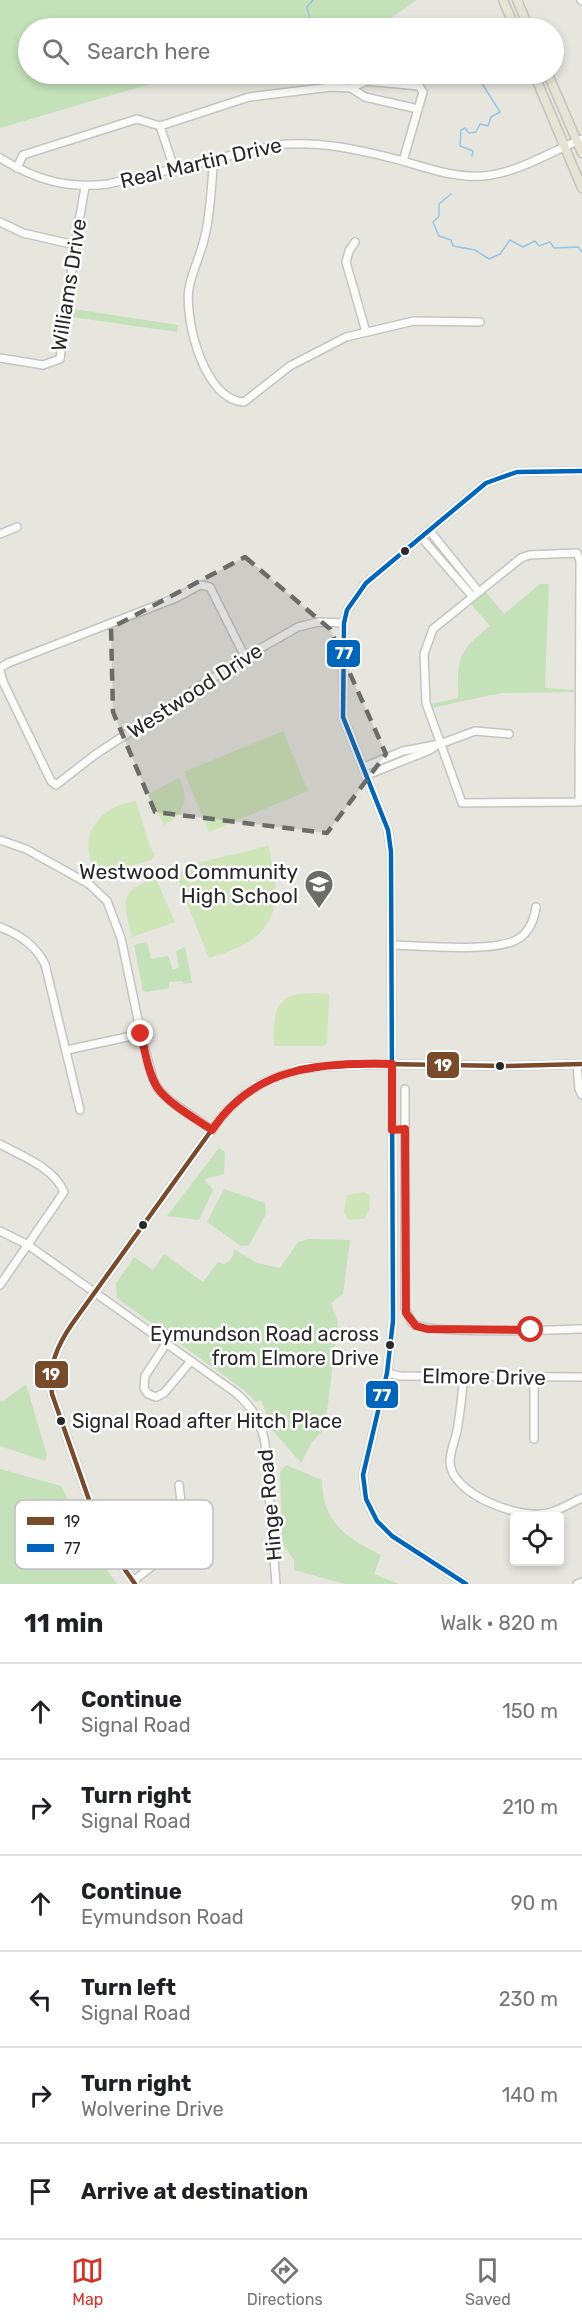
<!DOCTYPE html>
<meta charset="utf-8">
<style>
:root{--surface:#fff;--page:#f2f2f2;--text:#202124;--muted:#757577;--line:#e0e0e0;--accent:#d93025}
body{margin:0;font-family:Rubik,sans-serif;background:var(--page);color:var(--text)}
.controls{position:absolute;right:18px;bottom:18px;display:grid;overflow:hidden;border-radius:6px;box-shadow:0 3px 9px #0003}
.controls button{width:54px;height:54px;display:grid;place-items:center;padding:0;border:0;border-bottom:2px solid var(--line);background:var(--surface);color:var(--text);font:30px sans-serif}
.stop{position:absolute;width:18px;height:18px;margin:-14px;border:4px solid #d93025;border-radius:50%;background:#fff}
.stop.end{background:#d93025;border-color:#fff;box-shadow:0 2px 6px #0008}
.list{margin:0;padding:0;list-style:none}
h2{display:flex;justify-content:space-between;align-items:center;height:78px;margin:0;padding:0 24px;font-size:26px}
h2 small{font-size:20px;font-weight:400;color:var(--muted)}
.list li{display:grid;grid-template-columns:39px 1fr auto;gap:18px;align-items:center;box-sizing:border-box;height:96px;padding:0 24px;border-top:2px solid var(--line)}
.list b{display:block;font-size:22px;white-space:nowrap}
.list p{margin:0;font-size:20px;white-space:nowrap;color:var(--muted)}
.list em{font-size:20px;font-style:normal;color:var(--muted)}
.icon{flex:none;width:33px;height:33px;fill:none;stroke:currentColor;stroke-width:2;stroke-linecap:round;stroke-linejoin:round}
.map{position:relative;flex:none;width:582px;height:1584px;overflow:hidden}
.search{position:absolute;background:var(--surface);box-shadow:0 3px 9px #0003;left:18px;right:18px;top:18px;height:66px;display:flex;align-items:center;gap:15px;box-sizing:border-box;padding:0 21px;border-radius:33px;color:var(--muted);font-size:22px}
.sheet{height:654px;background:var(--surface)}
nav{display:flex;justify-content:space-around;align-items:center;box-sizing:border-box;height:84px;border-top:2px solid var(--line);background:var(--surface);font-size:16px;color:var(--muted)}
nav a{display:grid;justify-items:center;gap:3px}
nav .on{color:var(--accent)}
.map>svg:first-child{display:block}
</style>
<div class="map">
<svg width="582" height="1584" viewBox="0 0 582 1584">
<rect width="100%" height="100%" fill="#e6e5de"/>
<g fill="#c4e1b9">
<polygon points="0,0 417,0 382,24 360,28 28,28 28,74 184,74 0,128"/>
<polygon points="73,309 178,325 177,332 72,317"/>
<path d="M540,584H549L545,688L574,690V692L501,693L431,708V704L458,698C458,657 457,652 490,626L471,604L485,591L504,614Z"/>
<polygon points="147,942 151,959 168,956 173,970 179,967 176,951 185,947 192,983 184,984 182,981 169,982 169,988 146,992 143,991 134,945"/>
<polygon points="219,1148 225,1152 224,1174 204,1179 213,1190 199,1220 167,1216"/>
<polygon points="224,1189 265,1203 266,1214 249,1245 241,1246 207,1222"/>
<path d="M309,1239L350,1240L343,1294L331,1303L338,1322L325,1428L312,1442L301,1463L273,1431L261,1400L256,1402L244,1390L117,1298L116,1283L134,1257L153,1270L164,1254L203,1282L218,1262L224,1264C230,1262 235,1255 234,1249L257,1263L280,1268L298,1242Z"/>
<polygon points="26,1384 47,1455 45,1461 0,1446 0,1400 3,1401"/>
<path d="M286,1465L322,1480C322,1522 347,1539 381,1555L374,1574L399,1584H345L294,1570V1560L282,1543L280,1472Z"/>
<polygon points="0,1469 61,1486 94,1552 117,1584 0,1584"/>
</g>
<g fill="#cde5b7">
<polygon points="283,731 308,791 209,832 184,772"/>
<path d="M179,778C189,801 186,813 164,825L149,797L150,793Z"/>
<path d="M136,801L150,847L155,854L151,860L98,876C75,839 96,807 136,801Z"/>
<path d="M268,846C285,910 276,939 209,958L177,878L185,866Z"/>
<path d="M156,879L175,922L132,937C124,905 117,889 156,879Z"/>
<path d="M314,993L329,994L327,1043L323,1046H274C274,1030 271,1003 291,996C298,993 307,994 314,993Z"/>
<polygon points="365,1192 370,1196 369,1210 364,1219 349,1220 344,1212 347,1195"/>
</g>
<g fill="none" stroke-linecap="round" stroke-linejoin="round">
<g stroke="#96c6e4" stroke-width="1.5">
<polyline points="313,0 307,7 310,19 318,28"/>
<polyline points="400,28 402,28"/>
<polyline points="472,156 473,151 460,146 461,130 465,128 469,133 476,132 480,124 488,126 491,117 500,112 476,74"/>
<polyline points="451,194 439,204 439,216 433,222 439,236 451,240 453,246 475,250 489,259 500,254 510,240 523,247 535,241 539,246 550,242 554,248 578,247 582,252"/>
</g>
<g stroke="#c4c4c4" stroke-width="10">
<g id="minor">
<polyline points="581,0 582,1"/>
<polyline points="351,88 366,81 419,86 423,92 403,161"/>
<polyline points="160,126 174,168"/>
<path d="M0,158C36,180 67,189 108,184L276,145C319,140 361,150 403,161C430,169 455,178 483,176C518,173 550,152 582,139"/>
<path d="M214,158C211,185 211,214 204,240C200,256 192,272 189,288C184,321 205,401 244,402L290,366L346,337L414,321L480,322"/>
<polyline points="17,168 23,155 137,119 160,126 249,97 331,87 351,88 365,97 418,109"/>
<polyline points="0,222 23,233 75,245"/>
<polyline points="355,242 349,251 346,262 366,332"/>
<polyline points="0,358 43,365 60,359 75,245 85,187"/>
<polyline points="429,530 478,591"/>
<polyline points="0,534 17,527"/>
<polyline points="421,537 472,596"/>
<polygon points="577,553 580,561 579,802 462,803 426,703 424,654 433,629 521,558 529,555"/>
<polyline points="0,668 8,663 176,598 200,585 210,587 245,657"/>
<polyline points="0,671 4,684 51,781 56,785 96,754 245,657 298,627 318,622 344,623"/>
<polyline points="364,767 403,751 440,744 475,731 509,734"/>
<polyline points="367,775 430,750 437,745"/>
<polyline points="0,840 26,849 89,884 107,901 121,938 141,1034 153,1079 158,1089 168,1099 212,1130"/>
<path d="M0,927C20,935 35,945 45,964L80,1110"/>
<path d="M392,945C422,946 488,952 514,941C528,935 534,921 536,907"/>
<polyline points="67,1050 141,1034"/>
<polyline points="577,1064 579,1089 582,1095"/>
<path d="M405,1089V1308L412,1323C428,1335 554,1330 582,1329"/>
<path d="M0,1144C23,1157 53,1167 64,1192L0,1285"/>
<path d="M0,1231L28,1245L236,1393C252,1407 261,1421 265,1443L276,1584"/>
<polyline points="166,1344 145,1376 144,1388 148,1394 156,1397 164,1393 191,1361"/>
<polyline points="387,1373 400,1376 582,1377"/>
<path d="M463,1376C463,1395 460,1412 457,1431C455,1440 450,1452 450,1462C451,1495 521,1520 548,1513C560,1510 571,1503 582,1498"/>
<polyline points="534,1439 534,1378"/>
<path d="M133,1581C180,1544 187,1547 179,1485"/>
<path d="M135,1584L102,1537L52,1394C48,1366 57,1346 72,1324L218,1121L235,1102L254,1087L300,1068L383,1064L507,1066L582,1064"/>
<polyline points="466,1584 392,1536 377,1521 366,1499 363,1475 387,1373 393,1321 391,852 388,830 343,717 344,623 347,610 366,583 486,483 517,472 582,471"/>
<polyline points="577,1584 582,1582"/>
</g>
</g>
<g stroke="#c3c3c0" stroke-width="11">
<g id="major">
<polyline points="503,0 515,28"/>
<polyline points="517,0 529,28"/>
<polyline points="534,74 582,188"/>
<polyline points="548,74 582,153"/>
</g>
</g>
<use href="#minor" stroke="#fbfbfa" stroke-width="7"/>
<use href="#major" stroke="#e5e3d4" stroke-width="8"/>
<g stroke="#fff" stroke-width="9">
<path id="bus-1" d="M135,1584L102,1537L52,1394C48,1366 57,1346 72,1324L218,1121L235,1102L254,1087L300,1068L383,1064L507,1066L582,1064"/>
</g>
<g stroke="#fff" stroke-width="9">
<polyline id="bus-2" points="466,1584 392,1536 377,1521 366,1499 363,1475 387,1373 393,1321 391,852 388,830 343,717 344,623 347,610 366,583 486,483 517,472 582,471"/>
</g>
<use href="#bus-1" stroke="#7a4b2a" stroke-width="4.5"/>
<use href="#bus-2" stroke="#0065bd" stroke-width="4.5"/>
</g>
<g fill="none" stroke-linecap="round" stroke-linejoin="round">
<path stroke="#d93025" stroke-width="8" d="M141,1034C145,1051 148,1072 157,1087C167,1103 196,1119 212,1130C255,1065 321,1063 392,1064V1130L405,1129L406,1313L416,1326L427,1329L531,1330"/>
</g>
<path fill="#6b6b68" fill-opacity="0.2" stroke="#6b6b68" stroke-width="4.5" stroke-dasharray="12 8" stroke-linejoin="round" d="M245,557L330,629L386,754L327,833L155,812L113,712L111,628Z"/>
<defs>
<g id="school-pin" transform="scale(1.5)"><path d="M0 17L-7.5 6A9.5 9.5 0 1 1 7.5 6Z" fill="#6b6b68" stroke="#fff"/><path d="M0-5L7-2L0 1L-7-2ZM-4 1L0 2.5L4 1V4Q0 6-4 4Z" fill="#fff"/></g>
</defs>
<g fill-rule="evenodd">
<use href="#school-pin" x="319" y="884"/>
</g>
<g fill="#292929" stroke="#fff" stroke-width="2">
<circle cx="405" cy="551" r="5"/>
<circle cx="500" cy="1066" r="5"/>
<circle cx="143" cy="1225" r="5"/>
<circle cx="390" cy="1345" r="5"/>
<circle cx="61" cy="1421" r="5"/>
</g>
<g text-anchor="middle" stroke-width="5" stroke-linejoin="round" paint-order="stroke">
<g font-size="20" fill="#292929" stroke="#fff" text-anchor="end">
<text x="379" y="1341">Eymundson Road across<tspan x="379" dy="24">from Elmore Drive</tspan></text>
<text x="72" y="1428" text-anchor="start">Signal Road after Hitch Place</text>
</g>
<g font-size="21" fill="#292929" stroke="#fff">
<text transform="translate(201 163) rotate(-13)" y="7">Real Martin Drive</text>
<text transform="translate(69 285) rotate(-81)" y="7">Williams Drive</text>
<text transform="translate(195 691) rotate(-33)" y="7">Westwood Drive</text>
<text transform="translate(484 1377) rotate(1)" y="7">Elmore Drive</text>
<text transform="translate(270 1505) rotate(-95)" y="7">Hinge Road</text>
</g>
<g font-size="21" fill="#292929" stroke="#fff" text-anchor="end">
<text x="298" y="879">Westwood Community<tspan x="298" dy="24">High School</tspan></text>
</g>
</g>
<rect x="15" y="1500" width="198" height="69" rx="9" fill="#fff" stroke="#bfbfbf" stroke-width="1.5"/>
<rect x="27" y="1517" width="27" height="8" fill="#7a4b2a"/>
<rect x="27" y="1544" width="27" height="8" fill="#0065bd"/>
<g font-size="16" fill="#292929">
<text x="64" y="1527">19</text>
<text x="64" y="1554">77</text>
</g>
<g stroke="#fff" stroke-width="2">
<rect x="326" y="639" width="35" height="29" rx="6" fill="#0065bd"/>
<rect x="426" y="1051" width="34" height="28" rx="6" fill="#7a4b2a"/>
<rect x="34" y="1360" width="35" height="29" rx="6" fill="#7a4b2a"/>
<rect x="365" y="1380" width="34" height="29" rx="6" fill="#0065bd"/>
</g>
<g font-size="16" text-anchor="middle" font-weight="bold" fill="#fff">
<text x="344" y="659">77</text>
<text x="443" y="1071">19</text>
<text x="51" y="1380">19</text>
<text x="382" y="1401">77</text>
</g>
</svg>
<div class="controls">
<button><svg class="icon" aria-label="locate" viewBox="0 0 24 24"><circle cx="12" cy="12" r="6"/><path d="M12 2v4M12 18v4M2 12h4M18 12h4"/></svg></button>
</div>
<div class="stop" style="left:531px;top:1330px"></div>
<div class="stop end" style="left:141px;top:1034px"></div>
<div class="search"><svg class="icon" aria-label="search" viewBox="0 0 24 24"><circle cx="10" cy="10" r="6"/><path d="M15 15l6 6"/></svg>Search here</div>
</div>
<section class="sheet">
<h2>11 min<small>Walk · 820 m</small></h2>
<ul class="list">
<li><svg class="icon" aria-label="ahead" viewBox="0 0 24 24"><path d="M12 20V5M6 11l6-6 6 6"/></svg><div><b>Continue</b><p>Signal Road</p></div><em>150 m</em></li>
<li><svg class="icon" aria-label="right" viewBox="0 0 24 24"><path d="M7 20v-9h11M14 6l5 5-5 5"/></svg><div><b>Turn right</b><p>Signal Road</p></div><em>210 m</em></li>
<li><svg class="icon" aria-label="ahead" viewBox="0 0 24 24"><path d="M12 20V5M6 11l6-6 6 6"/></svg><div><b>Continue</b><p>Eymundson Road</p></div><em>90 m</em></li>
<li><svg class="icon" aria-label="left" viewBox="0 0 24 24"><path d="M17 20v-9H6M10 6l-5 5 5 5"/></svg><div><b>Turn left</b><p>Signal Road</p></div><em>230 m</em></li>
<li><svg class="icon" aria-label="right" viewBox="0 0 24 24"><path d="M7 20v-9h11M14 6l5 5-5 5"/></svg><div><b>Turn right</b><p>Wolverine Drive</p></div><em>140 m</em></li>
<li><svg class="icon" aria-label="arrive" viewBox="0 0 24 24"><path d="M6 21V4h12l-3 4 3 4H6"/></svg><div><b>Arrive at destination</b></div></li>
</ul>
</section>
<nav>
<a class="on"><svg class="icon" aria-label="map" viewBox="0 0 24 24"><path d="M3 6l6-2 6 2 6-2v14l-6 2-6-2-6 2zM9 4v14M15 6v14"/></svg>Map</a>
<a><svg class="icon" aria-label="directions" viewBox="0 0 24 24"><path d="M12 3l9 9-9 9-9-9zM9 14v-3h6M13 9l2 2-2 2"/></svg>Directions</a>
<a><svg class="icon" aria-label="saved" viewBox="0 0 24 24"><path d="M7 4h10v16l-5-4-5 4z"/></svg>Saved</a>
</nav>
